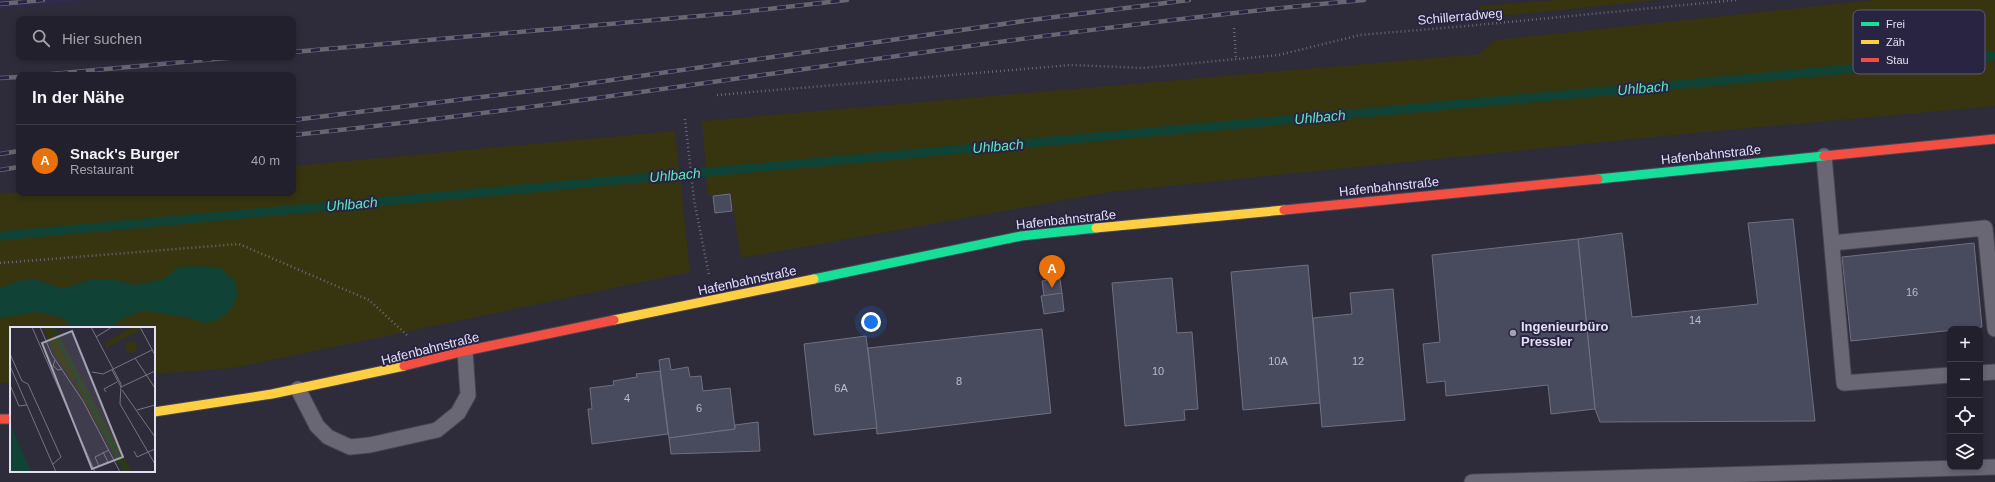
<!DOCTYPE html>
<html lang="de">
<meta charset="utf-8">
<style>
:root{--surface:#22202c;--page:#2a2834;--text:#f1f3f6;--muted:#a2a3a9;--line:#3f3e48;--accent:#a3a1b4}
body{margin:0;font-family:Helvetica,sans-serif;background:var(--page);color:var(--text)}
.controls{position:absolute;right:12px;bottom:12px;display:grid;overflow:hidden;border-radius:8px;box-shadow:0 2px 6px #0003}
.controls button{width:36px;height:36px;display:grid;place-items:center;padding:0;border:0;border-bottom:1px solid var(--line);background:var(--surface);color:var(--text);font:20px sans-serif}
.you{position:absolute;left:871px;top:322px;width:14px;height:14px;margin:-10px;border:3px solid #fff;border-radius:50%;background:#1a73e8;box-shadow:0 0 0 6px #1a73e833}
.badge{display:grid;place-items:center;width:26px;height:26px;border-radius:50%;background:var(--accent);color:#fff;font-size:13px;font-weight:700}
.pin{position:absolute;translate:-50% -33px;filter:drop-shadow(0 1px 2px #0008)}
.pin::after{content:'';position:absolute;top:21px;width:14px;height:12px;background:inherit;clip-path:polygon(0 0,100% 0,50% 100%)}
.list{margin:0;padding:0;list-style:none}
h2{display:flex;justify-content:space-between;align-items:center;height:52px;margin:0;padding:0 16px;font-size:17px}
h2 small{font-size:13px;font-weight:400;color:var(--muted)}
.list li{display:grid;grid-template-columns:26px 1fr auto;gap:12px;align-items:center;box-sizing:border-box;height:72px;padding:0 16px;border-top:1px solid var(--line)}
.list b{display:block;font-size:15px;white-space:nowrap}
.list p{margin:0;font-size:13px;white-space:nowrap;color:var(--muted)}
.list em{font-size:13px;font-style:normal;color:var(--muted)}
.icon{flex:none;width:22px;height:22px;fill:none;stroke:currentColor;stroke-width:2;stroke-linecap:round;stroke-linejoin:round}
.map{position:relative;flex:none;width:1995px;height:482px;overflow:hidden}
.search{position:absolute;background:var(--surface);box-shadow:0 2px 6px #0003;left:16px;top:16px;width:280px;height:44px;display:flex;align-items:center;gap:10px;box-sizing:border-box;padding:0 14px;border-radius:8px;color:var(--muted);font-size:15px}
.panel{position:absolute;background:var(--surface);box-shadow:0 2px 6px #0003;left:16px;top:72px;width:280px;height:124px;border-radius:8px}
.map>svg:first-child{display:block}
</style>
<div class="map">
<svg width="1995" height="482" viewBox="0 0 1995 482">
<rect width="100%" height="100%" fill="#2e2b3b"/>
<polygon fill="#302a4c" points="0,0 89,0 0,9"/>
<g fill="#363510">
<polygon points="1557,0 1660,0 1481,18 1479,6"/>
<polygon points="1874,0 1995,0 1995,106 1673,135 1110,192 741,258 731,194 708,196 702,121 1479,54 1495,40"/>
<path d="M675,131L690,272L234,368L154,374V328H109C119,321 132,311 145,310C161,310 190,318 206,323L221,269L178,267L164,279L137,285L114,280H90L63,289L34,279L0,288V194L19,192L293,193V166Z"/>
<polygon points="36,312 61,317 74,328 11,328 11,384 0,383 0,318"/>
</g>
<polygon fill="#104336" points="199,266 221,268 236,282 237,296 231,310 217,320 206,323 190,318 144,310 126,317 109,328 74,328 61,317 36,312 0,318 0,288 15,282 34,279 63,289 90,280 114,280 137,285 164,279 178,267"/>
<g fill="none" stroke-linecap="round" stroke-linejoin="round">
<polyline stroke="#104336" stroke-width="9" points="0,236 1995,56"/>
</g>
<g fill="#484a5e" stroke="#6f717f">
<polygon points="730,194 732,211 715,213 713,196"/>
<polygon points="1793,219 1815,421 1600,422 1595,409 1578,239 1622,233 1632,317 1758,304 1748,223"/>
<polygon points="1578,239 1595,409 1551,414 1548,385 1446,396 1445,381 1427,383 1423,344 1440,342 1432,255"/>
<polygon points="1974,243 1982,327 1851,341 1842,257"/>
<polygon points="1308,265 1320,403 1243,410 1231,272"/>
<polygon points="1172,278 1177,333 1192,332 1198,409 1184,410 1185,420 1125,426 1112,283"/>
<polygon points="1060,279 1062,294 1044,296 1042,281"/>
<polygon points="1393,289 1405,420 1322,427 1313,318 1352,314 1350,293"/>
<polygon points="1062,293 1064,311 1044,314 1041,296"/>
<polygon points="1042,329 1051,413 877,434 868,348"/>
<polygon points="866,336 877,428 814,435 804,344"/>
<polygon points="669,358 671,370 688,367 690,377 701,376 703,391 730,388 735,429 669,438 659,360"/>
<polygon points="660,371 668,434 592,444 588,409 592,409 590,388 614,385 613,381 637,377 636,374"/>
<polygon points="758,422 760,451 671,454 669,438 735,429 735,425"/>
</g>
<g fill="none" stroke-linecap="round" stroke-linejoin="round">
<g stroke="#484654" stroke-width="17">
<g id="lane">
<polyline points="1824,156 1844,383 1950,375"/>
<polyline points="1832,243 1985,228 1995,329"/>
<polyline points="1980,373 1995,372"/>
<polyline points="298,389 317,426 328,437 350,447 370,445 437,430 458,413 468,395 465,351"/>
<polyline points="1472,482 1995,467"/>
</g>
</g>
<g stroke="#484654" stroke-width="11">
<g id="fast">
<polyline points="1598,179 1824,156"/>
<polyline points="814,279 1021,236 1096,228"/>
</g>
</g>
<g stroke="#484654" stroke-width="11">
<g id="slow">
<polyline points="1096,228 1284,210"/>
<polyline points="614,320 814,279"/>
<polyline points="154,412 272,394 404,366"/>
</g>
</g>
<g stroke="#484654" stroke-width="11">
<g id="jam">
<polyline points="1824,156 1995,139"/>
<polyline points="1284,210 1598,179"/>
<polyline points="404,366 465,351 614,320"/>
<polyline points="0,419 11,419"/>
</g>
</g>
<g stroke="#6c6a76" stroke-width="2.5" stroke-dasharray="1 3" stroke-linecap="butt">
<polyline points="1234,28 1236,58"/>
<polyline points="717,95 1071,65 1143,68 1279,55 1360,35 1467,26 1736,0"/>
<polyline points="685,119 694,200 709,275"/>
<polyline points="0,263 239,244 369,300 409,337"/>
</g>
<use href="#lane" stroke="#6a6775" stroke-width="15"/>
<use href="#fast" stroke="#16e098" stroke-width="9"/>
<use href="#slow" stroke="#ffcf43" stroke-width="9"/>
<use href="#jam" stroke="#f24e42" stroke-width="9"/>
<g stroke="#696673" stroke-width="4.5">
<g id="rail">
<polyline points="0,4 43,0"/>
<polyline points="293,52 733,13 847,0"/>
<polyline points="41,75 238,57"/>
<polyline points="0,78 19,77"/>
<polyline points="293,120 556,88 1031,20 1189,0"/>
<path d="M293,135C651,98 1005,32 1364,0"/>
<polyline points="0,154 19,151"/>
<polyline points="0,170 19,167"/>
</g>
</g>
<use href="#rail" stroke="#292442" stroke-width="3" stroke-dasharray="9" stroke-linecap="butt"/>
</g>
<circle fill="#a3a1b4" stroke="#292442" stroke-width="1.5" cx="1513" cy="333" r="4"/>
<g text-anchor="middle" stroke-width="4" stroke-linejoin="round" paint-order="stroke">
<g font-size="11" fill="#bcbacf">
<text x="1912" y="296">16</text>
<text x="1695" y="324">14</text>
<text x="1278" y="365">10A</text>
<text x="1358" y="365">12</text>
<text x="1158" y="375">10</text>
<text x="959" y="385">8</text>
<text x="841" y="392">6A</text>
<text x="627" y="402">4</text>
<text x="699" y="412">6</text>
</g>
<g font-size="13" fill="#e2e0f5" stroke="#292442">
<text transform="translate(1460 16) rotate(-5)" y="5">Schillerradweg</text>
<text transform="translate(1711 154) rotate(-6)" y="5">Hafenbahnstraße</text>
<text transform="translate(1389 186) rotate(-6)" y="5">Hafenbahnstraße</text>
<text transform="translate(1066 219) rotate(-6)" y="5">Hafenbahnstraße</text>
<text transform="translate(747 280) rotate(-12)" y="5">Hafenbahnstraße</text>
<text transform="translate(430 348) rotate(-14)" y="5">Hafenbahnstraße</text>
</g>
<g font-size="13" font-weight="bold" fill="#e2e0f5" stroke="#292442" text-anchor="start">
<text x="1521" y="331">Ingenieurbüro<tspan x="1521" dy="15">Pressler</tspan></text>
</g>
<g font-size="14" font-style="italic" fill="#5fe9bf" stroke="#292442">
<text transform="translate(1643 88) rotate(-5)" y="5">Uhlbach</text>
<text transform="translate(1320 117) rotate(-5)" y="5">Uhlbach</text>
<text transform="translate(998 146) rotate(-5)" y="5">Uhlbach</text>
<text transform="translate(675 175) rotate(-5)" y="5">Uhlbach</text>
<text transform="translate(352 204) rotate(-5)" y="5">Uhlbach</text>
</g>
</g>
<g transform="translate(10 327)">
<rect width="145" height="145" fill="#2e2b3b"/>
<path d="M33,0H45L71,50L62,54L45,28ZM122,0H128L130,3L96,21L94,16ZM115 20a6 6 0 1 1 12 0a6 6 0 1 1-12 0ZM72,51L96,98L122,145H113L65,57Z" fill="#363510"/>
<path d="M0,96L21,145H0Z" fill="#104336"/>
<path fill="none" stroke="#104336" stroke-width="2" d="M42,0L116,145"/>
<path fill="none" stroke="#767385" stroke-width="1" d="M22,0L85,145M30,0L42,28L73,74L110,145M81,0L111,57L110,77L145,137M130,0L145,28M86,10L102,0M0,27L12,54L18,57L51,130L43,137M125,31L145,61M45,33L43,39L48,43L52,42M0,39L46,145M102,43L111,60M82,45L93,47L142,23M0,58L9,79L17,78M111,60L145,44M112,63L145,110M96,65L94,62L107,55M127,83L145,78M124,124L127,130L145,122M93,125L98,135L89,139L85,130L99,123"/>
<path fill="#a3a1b4" fill-opacity="0.15" stroke="#a3a1b4" stroke-width="2" d="M62,4L113,130L82,142L32,16Z"/>
<rect width="145" height="145" fill="none" stroke="#e2e0f5" stroke-width="2"/>
</g>
<rect x="1853" y="10" width="132" height="64" rx="6" fill="#292442" stroke="#605c78" stroke-width="1"/>
<rect x="1861" y="22" width="18" height="4" fill="#16e098"/>
<rect x="1861" y="40" width="18" height="4" fill="#ffcf43"/>
<rect x="1861" y="58" width="18" height="4" fill="#f24e42"/>
<g font-size="11" fill="#e2e0f5">
<text x="1886" y="28">Frei</text>
<text x="1886" y="46">Zäh</text>
<text x="1886" y="64">Stau</text>
</g>
</svg>
<div class="controls">
<button>+</button>
<button>−</button>
<button><svg class="icon" aria-label="locate" viewBox="0 0 24 24"><circle cx="12" cy="12" r="6"/><path d="M12 2v4M12 18v4M2 12h4M18 12h4"/></svg></button>
<button><svg class="icon" aria-label="layers" viewBox="0 0 24 24"><path d="M12 4l9 5-9 5-9-5zM3 14l9 5 9-5"/></svg></button>
</div>
<div class="you"></div>
<div class="pin badge" style="left:1052px;top:288px;background:#e8710a">A</div>
<div class="search"><svg class="icon" aria-label="search" viewBox="0 0 24 24"><circle cx="10" cy="10" r="6"/><path d="M15 15l6 6"/></svg>Hier suchen</div>
<section class="panel">
<h2>In der Nähe<small></small></h2>
<ul class="list">
<li><span class="badge" style="background:#e8710a">A</span><div><b>Snack's Burger</b><p>Restaurant</p></div><em>40 m</em></li>
</ul>
</section>
</div>
